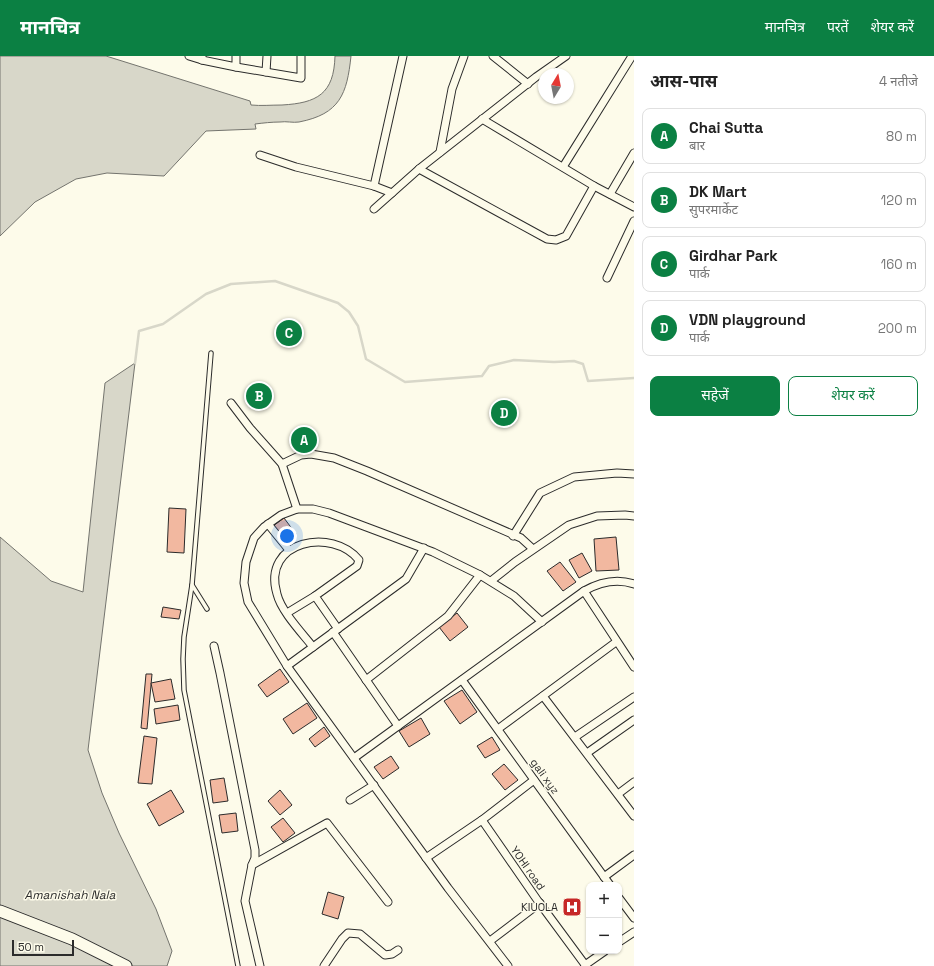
<!DOCTYPE html>
<html lang="hi">
<meta charset="utf-8">
<style>
:root{--surface:#fff;--page:#f6f6f6;--text:#222;--muted:#767676;--line:#e0e0e0;--accent:#0b8043}
body{margin:0;font-family:"Space Grotesk","Noto Sans Devanagari",sans-serif;background:var(--page);color:var(--text)}
.controls{position:absolute;right:12px;bottom:12px;display:grid;overflow:hidden;border-radius:8px;box-shadow:0 1px 3px #0004}
.controls button{width:36px;height:36px;display:grid;place-items:center;padding:0;border:0;border-bottom:1px solid var(--line);background:var(--surface);color:var(--text);font:20px sans-serif}
.compass{position:absolute;left:538px;top:12px;width:36px;height:36px;border-radius:50%;background:var(--surface);box-shadow:0 1px 3px #0004;rotate:10deg}
.scale{position:absolute;left:12px;bottom:10px;width:62px;box-sizing:border-box;padding-left:4px;border:2px solid #2b2b2b;border-top:0;font-size:11px;line-height:14px;white-space:nowrap;color:#2b2b2b;-webkit-text-stroke:3px #fdfbea;paint-order:stroke}
.you{position:absolute;left:287px;top:480px;width:14px;height:14px;margin:-10px;border:3px solid #fff;border-radius:50%;background:#1a73e8;box-shadow:0 0 0 6px #1a73e833}
.badge{display:grid;place-items:center;width:26px;height:26px;border-radius:50%;background:var(--accent);color:#fff;font-size:13px;font-weight:700}
.pin{position:absolute;translate:-50% -50%;border:2px solid #fff;box-shadow:0 1px 4px #0006}
.list{margin:0;padding:0;list-style:none}
h2{display:flex;justify-content:space-between;align-items:center;height:52px;margin:0;padding:0 16px;font-size:17px}
h2 small{font-size:13px;font-weight:400;color:var(--muted)}
.list li{display:grid;grid-template-columns:26px 1fr auto;gap:12px;align-items:center;box-sizing:border-box;height:56px;margin:0 8px 8px;padding:0 8px;border:1px solid var(--line);border-radius:8px}
.list b{display:block;font-size:15px;white-space:nowrap}
.list p{margin:0;font-size:13px;white-space:nowrap;color:var(--muted)}
.list em{font-size:13px;font-style:normal;color:var(--muted)}
.actions{display:flex;gap:8px;padding:12px 16px}
.actions a{flex:1;padding:9px 0;border:1px solid var(--accent);border-radius:8px;text-align:center;font-size:14px;color:var(--accent)}
.actions .main{background:var(--accent);color:#fff}
.map{position:relative;flex:none;width:634px;height:910px;overflow:hidden}
header{display:flex;align-items:center;gap:24px;box-sizing:border-box;height:56px;padding:0 20px;background:var(--accent);color:#fff}
header strong{font-size:19px}
nav{display:flex;gap:22px;margin-inline-start:auto;font-size:14px}
main{display:flex}
aside{flex:1;background:var(--surface)}
.map>svg:first-child{display:block}
</style>
<header>
<strong>मानचित्र</strong>
<nav><a>मानचित्र</a><a>परतें</a><a>शेयर करें</a></nav>
</header>
<main>
<div class="map">
<svg width="634" height="910" viewBox="0 0 634 910">
<rect width="100%" height="100%" fill="#fdfbea"/>
<g fill="#d8d7c9" stroke="#74746e">
<path d="M0,0H106L250,45L251,49C261,50 271,49 282,49C317,47 334,38 335,0H351C347,38 340,58 299,66C293,67 286,65 280,66C272,66 263,67 255,68L256,73L206,75L164,120L107,117L76,123L35,146L0,180Z"/>
<polygon points="135,307 88,694 102,737 119,777 156,853 172,895 167,910 0,910 0,481 51,525 83,536 105,327"/>
</g>
<g fill="none" stroke-linecap="round" stroke-linejoin="round">
<polyline stroke="#d8d7c9" stroke-width="2.5" points="135,307 139,275 163,268 206,238 231,228 275,225 338,247 349,256 358,270 366,303 405,326 482,320 489,310 514,304 554,306 574,305 583,308 588,325 634,322"/>
</g>
<g fill="#f2b8a0" stroke="#2b2b2b">
<polygon points="169,452 186,453 184,497 167,496"/>
<polygon points="284,462 296,478 285,486 273,470"/>
<polygon points="616,481 619,514 596,515 594,483"/>
<polygon points="582,497 592,515 579,522 569,504"/>
<polygon points="560,506 576,526 563,535 547,515"/>
<polygon points="163,551 181,554 179,563 161,561"/>
<polygon points="457,557 468,571 450,585 439,571"/>
<polygon points="280,613 289,626 267,641 258,629"/>
<polygon points="146,618 152,618 147,673 141,672"/>
<polygon points="171,623 175,643 155,646 151,627"/>
<polygon points="462,634 477,656 460,668 444,645"/>
<polygon points="307,647 317,662 293,678 283,663"/>
<polygon points="178,649 180,664 156,668 154,653"/>
<polygon points="421,662 430,678 409,691 399,675"/>
<polygon points="324,671 330,680 315,691 309,683"/>
<polygon points="144,680 157,682 152,728 138,727"/>
<polygon points="492,681 500,694 485,702 477,690"/>
<polygon points="391,700 399,712 383,723 374,711"/>
<polygon points="504,708 518,724 505,734 492,718"/>
<polygon points="224,722 228,745 213,747 210,724"/>
<polygon points="171,734 184,756 159,770 147,748"/>
<polygon points="280,734 292,749 280,759 268,745"/>
<polygon points="236,757 238,775 222,777 219,759"/>
<polygon points="283,762 295,777 283,786 271,771"/>
<polygon points="328,836 344,841 338,863 322,858"/>
</g>
<g fill="none" stroke-linecap="round" stroke-linejoin="round">
<g stroke="#2b2b2b" stroke-width="5.5">
<g id="lane">
<polyline points="211,297 192,529 184,581 183,603 184,634 238,910"/>
<polyline points="192,529 207,553"/>
</g>
</g>
<g stroke="#2b2b2b" stroke-width="9">
<g id="street">
<polyline points="189,0 202,4 202,0"/>
<polyline points="493,0 528,28"/>
<polyline points="202,4 236,11 236,0"/>
<polyline points="236,11 301,22 301,0"/>
<polyline points="266,16 267,0"/>
<polyline points="482,63 594,130 634,151"/>
<polyline points="440,96 452,33 464,0"/>
<polyline points="260,99 296,111 374,130 392,137 419,113 536,21 566,0"/>
<polyline points="563,111 632,0"/>
<polyline points="419,113 547,183 556,184 566,180 594,130"/>
<polyline points="374,130 403,0"/>
<polyline points="610,138 634,97"/>
<polyline points="374,153 392,137"/>
<polyline points="607,222 634,165"/>
<polyline points="231,347 250,372 282,408 297,453"/>
<polyline points="282,408 301,399 311,398 334,402 367,415 521,482 533,493"/>
<polyline points="268,468 289,494"/>
<polyline points="513,480 540,437 574,421 617,417 634,418"/>
<polyline points="491,525 515,506 569,469 597,460 625,459 634,460"/>
<polyline points="584,535 634,611"/>
<polyline points="287,557 315,540"/>
<polyline points="333,576 398,670"/>
<polyline points="214,590 220,617 255,794 255,802 252,809 245,845 260,910"/>
<path d="M313,591C302,577 281,555 277,538C261,484 333,471 359,504L357,510L315,540L338,573"/>
<polyline points="287,610 406,523 424,492"/>
<polyline points="366,624 448,560 480,519"/>
<polyline points="462,624 610,829"/>
<polyline points="543,640 634,760"/>
<polyline points="498,673 616,586"/>
<polyline points="575,681 634,641"/>
<polyline points="587,697 634,664"/>
<path d="M354,702L584,535C600,526 616,522 634,528"/>
<polyline points="618,738 634,726"/>
<polyline points="350,744 374,729"/>
<polyline points="482,764 538,845 586,910"/>
<polyline points="426,802 482,764 534,724"/>
<polyline points="252,809 327,767 388,846"/>
<polyline points="604,821 634,799"/>
<polyline points="619,842 634,862"/>
<polyline points="490,885 540,847"/>
<polyline points="619,886 634,876"/>
<polyline points="585,909 605,895"/>
<polyline points="324,910 342,883 348,877 360,878 385,899 392,898 398,894"/>
<polyline points="508,910 448,832 287,610 248,546 244,527 246,506 254,482 264,471 281,459 297,453 313,453 329,457 433,496 480,519 514,540 542,566"/>
</g>
</g>
<g stroke="#2b2b2b" stroke-width="13">
<polyline id="secondary" points="0,855 72,883 126,910"/>
</g>
<use href="#lane" stroke="#fdfbea" stroke-width="3.5"/>
<use href="#street" stroke="#fdfbea" stroke-width="7"/>
<use href="#secondary" stroke="#fdfbea" stroke-width="11"/>
</g>
<defs>
<g id="hospital-square" transform="scale(1)"><rect x="-9" y="-9" width="18" height="18" rx="4" fill="#c62828" stroke="#fdfbea"/><path d="M-5-5h3v3.5h4V-5h3V5h-3V1.5h-4V5h-3Z" fill="#fff"/></g>
</defs>
<g fill-rule="evenodd">
<use href="#hospital-square" x="572" y="851"/>
</g>
<g text-anchor="middle" stroke-width="3" stroke-linejoin="round" paint-order="stroke">
<g font-size="11" fill="#2b2b2b" stroke="#fdfbea">
<text transform="translate(545 720) rotate(54)" y="4">gali xyz</text>
<text transform="translate(528 812) rotate(55)" y="4">YOHI road</text>
</g>
<g font-size="11" fill="#2b2b2b" stroke="#fdfbea" text-anchor="end">
<text x="558" y="855">KIUOLA</text>
</g>
<g font-size="12" font-style="italic" fill="#2b2b2b" stroke="#fdfbea">
<text x="70" y="843">Amanishah Nala</text>
</g>
</g>
</svg>
<div class="controls">
<button>+</button>
<button>−</button>
</div>
<svg class="compass" viewBox="-18 -18 36 36"><path d="M0-13l5 13h-10z" fill="#e53935"/><path d="M0 13l5-13h-10z" fill="#767676"/></svg>
<div class="scale">50 m</div>
<div class="you"></div>
<div class="pin badge" style="left:304px;top:384px">A</div>
<div class="pin badge" style="left:259px;top:340px">B</div>
<div class="pin badge" style="left:289px;top:277px">C</div>
<div class="pin badge" style="left:504px;top:357px">D</div>
</div>
<aside>
<h2>आस-पास<small>4 नतीजे</small></h2>
<ul class="list">
<li><span class="badge">A</span><div><b>Chai Sutta</b><p>बार</p></div><em>80 m</em></li>
<li><span class="badge">B</span><div><b>DK Mart</b><p>सुपरमार्केट</p></div><em>120 m</em></li>
<li><span class="badge">C</span><div><b>Girdhar Park</b><p>पार्क</p></div><em>160 m</em></li>
<li><span class="badge">D</span><div><b>VDN playground</b><p>पार्क</p></div><em>200 m</em></li>
</ul>
<div class="actions"><a class="main">सहेजें</a><a>शेयर करें</a></div>
</aside>
</main>
